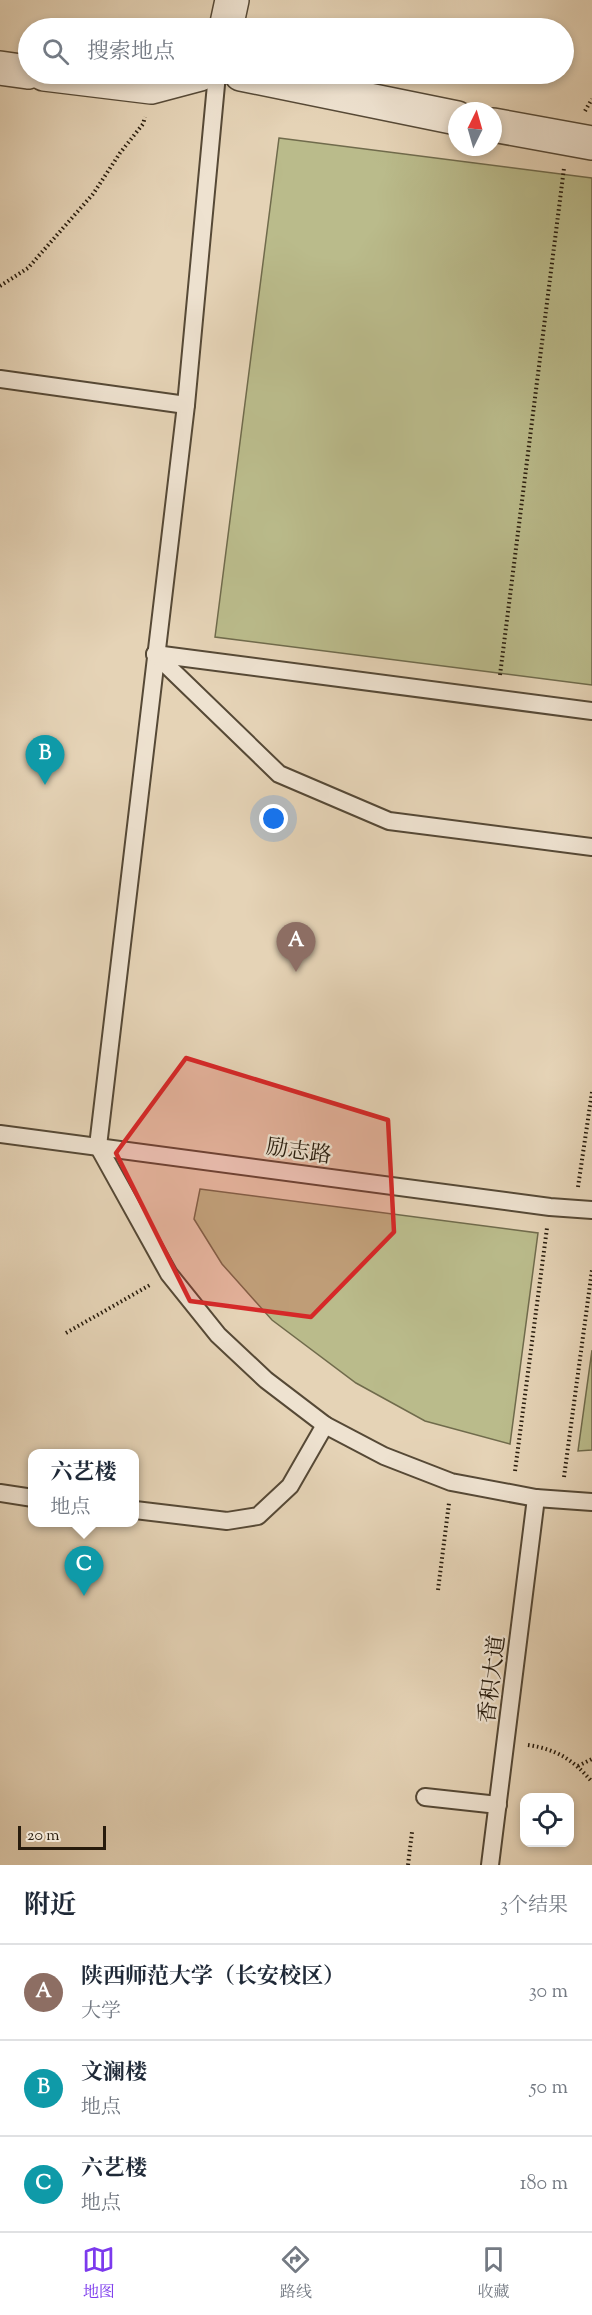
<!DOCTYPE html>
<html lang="zh">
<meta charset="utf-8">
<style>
:root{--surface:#fff;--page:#f6f6f7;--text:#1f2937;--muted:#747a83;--line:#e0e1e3;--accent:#7c3aed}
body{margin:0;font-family:"Sorts Mill Goudy","Noto Serif SC",serif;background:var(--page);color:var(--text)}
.controls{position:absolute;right:18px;bottom:18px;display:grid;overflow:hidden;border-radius:12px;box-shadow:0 3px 9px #0003}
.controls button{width:54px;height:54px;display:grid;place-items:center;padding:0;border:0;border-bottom:2px solid var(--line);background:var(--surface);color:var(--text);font:30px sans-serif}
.compass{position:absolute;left:448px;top:102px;width:54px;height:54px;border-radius:50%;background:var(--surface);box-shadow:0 3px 9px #0003;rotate:5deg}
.scale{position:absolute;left:18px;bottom:15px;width:88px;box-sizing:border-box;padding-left:6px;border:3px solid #271b0c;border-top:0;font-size:16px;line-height:21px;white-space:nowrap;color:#271b0c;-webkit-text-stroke:4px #eee2d0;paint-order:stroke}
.you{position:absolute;left:274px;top:819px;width:21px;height:21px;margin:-15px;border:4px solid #fff;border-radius:50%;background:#1a73e8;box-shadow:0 0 0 9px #1a73e833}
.badge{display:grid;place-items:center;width:39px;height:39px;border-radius:50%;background:var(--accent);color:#fff;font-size:20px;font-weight:700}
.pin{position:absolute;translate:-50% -50px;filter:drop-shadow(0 2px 3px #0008)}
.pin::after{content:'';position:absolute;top:32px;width:21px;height:18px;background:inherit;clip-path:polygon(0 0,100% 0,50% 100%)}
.popup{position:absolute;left:28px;top:1449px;width:111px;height:78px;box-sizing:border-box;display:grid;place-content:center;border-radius:12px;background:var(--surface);filter:drop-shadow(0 2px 4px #0005);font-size:20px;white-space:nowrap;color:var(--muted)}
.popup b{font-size:22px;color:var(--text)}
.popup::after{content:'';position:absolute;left:50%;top:100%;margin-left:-12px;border:12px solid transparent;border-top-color:var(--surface)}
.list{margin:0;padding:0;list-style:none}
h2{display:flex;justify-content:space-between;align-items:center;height:78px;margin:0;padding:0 24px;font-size:26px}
h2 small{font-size:20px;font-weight:400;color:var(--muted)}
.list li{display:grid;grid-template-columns:39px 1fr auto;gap:18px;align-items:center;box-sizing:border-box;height:96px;padding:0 24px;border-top:2px solid var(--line)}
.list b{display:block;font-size:22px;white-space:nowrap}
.list p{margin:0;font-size:20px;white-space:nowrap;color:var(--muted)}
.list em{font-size:20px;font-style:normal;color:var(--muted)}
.icon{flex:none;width:33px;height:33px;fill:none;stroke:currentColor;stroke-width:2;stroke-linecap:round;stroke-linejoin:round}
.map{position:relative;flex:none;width:592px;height:1865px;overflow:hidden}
.search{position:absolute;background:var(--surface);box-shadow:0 3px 9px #0003;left:18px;right:18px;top:18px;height:66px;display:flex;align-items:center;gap:15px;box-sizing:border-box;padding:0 21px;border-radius:33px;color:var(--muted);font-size:22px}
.sheet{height:366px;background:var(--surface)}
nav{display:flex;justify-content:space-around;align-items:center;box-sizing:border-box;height:84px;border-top:2px solid var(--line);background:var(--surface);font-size:16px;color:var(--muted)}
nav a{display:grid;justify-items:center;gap:3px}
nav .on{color:var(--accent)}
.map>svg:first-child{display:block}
</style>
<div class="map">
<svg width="592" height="1865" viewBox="0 0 592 1865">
<rect width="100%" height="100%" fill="#e5d3b6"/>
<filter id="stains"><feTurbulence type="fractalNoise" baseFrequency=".00333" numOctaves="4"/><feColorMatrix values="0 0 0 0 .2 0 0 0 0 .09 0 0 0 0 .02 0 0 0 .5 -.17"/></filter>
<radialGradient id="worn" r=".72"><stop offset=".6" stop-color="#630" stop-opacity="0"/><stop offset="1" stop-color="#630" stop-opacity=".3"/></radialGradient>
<g fill="#babb8b" stroke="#706b4c" stroke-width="1.5">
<polygon points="279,138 592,178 592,685 215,637"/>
<polygon points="200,1189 538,1233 510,1444 425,1421 356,1383 272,1320 222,1264 194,1219"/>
<polygon points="592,1350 592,1450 578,1451"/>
</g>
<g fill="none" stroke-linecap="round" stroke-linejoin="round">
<g stroke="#564936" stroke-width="20">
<g id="service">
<polyline points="217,74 186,405 98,1146 169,1274 218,1335 266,1380 325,1425 384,1456 451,1482 536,1498 592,1502"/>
<polyline points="0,379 186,405"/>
<polyline points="155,654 279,774 389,821 592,847"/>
<polyline points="155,654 592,711"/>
<polyline points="0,1134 550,1207 592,1210"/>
<polyline points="0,1493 33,1498"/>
<polyline points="135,1510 227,1521 258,1516 290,1486 325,1425"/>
<polyline points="425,1797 498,1805"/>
<polyline points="490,1865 536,1498"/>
</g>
</g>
<g stroke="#564936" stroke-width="36">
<g id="minor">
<polyline points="226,28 232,0"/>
<polyline points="0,68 28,72"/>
<polyline points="44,74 151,87 200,74"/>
<polyline points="241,74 457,118"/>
<polyline points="493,125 592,143"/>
</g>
</g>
<g stroke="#271b0c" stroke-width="4" stroke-dasharray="1.5 3" stroke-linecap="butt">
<polyline points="585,111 592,99"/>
<polyline points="0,286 28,268 93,194 120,153 143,124 145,117"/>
<polyline points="500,675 564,168"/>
<polyline points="578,1187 592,1092"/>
<polyline points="66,1333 150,1285"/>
<polyline points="515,1471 547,1228"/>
<polyline points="564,1477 592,1270"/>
<polyline points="438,1590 449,1503"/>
<path d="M528,1745C556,1749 574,1760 592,1782"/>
<polyline points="578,1766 592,1759"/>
<polyline points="408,1865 412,1832"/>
</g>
<use href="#service" stroke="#eee2d0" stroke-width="16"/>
<use href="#minor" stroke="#eee2d0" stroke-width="33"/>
</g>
<path fill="#d62828" fill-opacity="0.2" stroke="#d62828" stroke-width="4.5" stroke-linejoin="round" d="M186,1058L388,1120L394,1232L311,1317L190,1301L116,1153Z"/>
<g text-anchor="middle" stroke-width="4.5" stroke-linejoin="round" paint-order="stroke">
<g font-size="22" fill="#271b0c" stroke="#eee2d0">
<text transform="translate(299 1150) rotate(8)" y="8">励志路</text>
<text transform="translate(491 1679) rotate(-83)" y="8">香积大道</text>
</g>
</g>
<rect width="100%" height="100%" filter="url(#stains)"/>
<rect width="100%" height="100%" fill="url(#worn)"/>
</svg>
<div class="controls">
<button><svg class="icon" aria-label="locate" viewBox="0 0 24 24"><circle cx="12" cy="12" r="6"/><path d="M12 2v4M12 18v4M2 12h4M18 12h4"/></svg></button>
</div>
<svg class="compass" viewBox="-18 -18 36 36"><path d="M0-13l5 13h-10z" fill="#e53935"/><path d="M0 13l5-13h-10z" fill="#747a83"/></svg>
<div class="scale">20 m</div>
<div class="you"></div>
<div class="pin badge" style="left:296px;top:972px;background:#8d6e63">A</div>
<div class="pin badge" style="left:45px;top:785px;background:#0f9aa8">B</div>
<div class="pin badge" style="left:84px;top:1596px;background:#0f9aa8">C</div>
<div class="popup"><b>六艺楼</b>地点</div>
<div class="search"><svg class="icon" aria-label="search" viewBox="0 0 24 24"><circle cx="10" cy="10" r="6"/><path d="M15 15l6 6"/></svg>搜索地点</div>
</div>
<section class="sheet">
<h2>附近<small>3个结果</small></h2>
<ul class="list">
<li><span class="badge" style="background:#8d6e63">A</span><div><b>陕西师范大学（长安校区）</b><p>大学</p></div><em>30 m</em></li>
<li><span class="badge" style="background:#0f9aa8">B</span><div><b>文澜楼</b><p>地点</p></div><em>50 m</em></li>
<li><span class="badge" style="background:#0f9aa8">C</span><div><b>六艺楼</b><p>地点</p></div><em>180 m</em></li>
</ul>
</section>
<nav>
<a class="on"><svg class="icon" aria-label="map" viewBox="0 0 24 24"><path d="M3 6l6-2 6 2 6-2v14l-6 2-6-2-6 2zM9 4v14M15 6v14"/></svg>地图</a>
<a><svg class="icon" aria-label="directions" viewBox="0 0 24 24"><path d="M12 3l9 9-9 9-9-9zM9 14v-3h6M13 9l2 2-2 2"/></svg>路线</a>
<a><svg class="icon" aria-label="saved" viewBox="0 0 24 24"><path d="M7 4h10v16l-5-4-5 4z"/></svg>收藏</a>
</nav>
